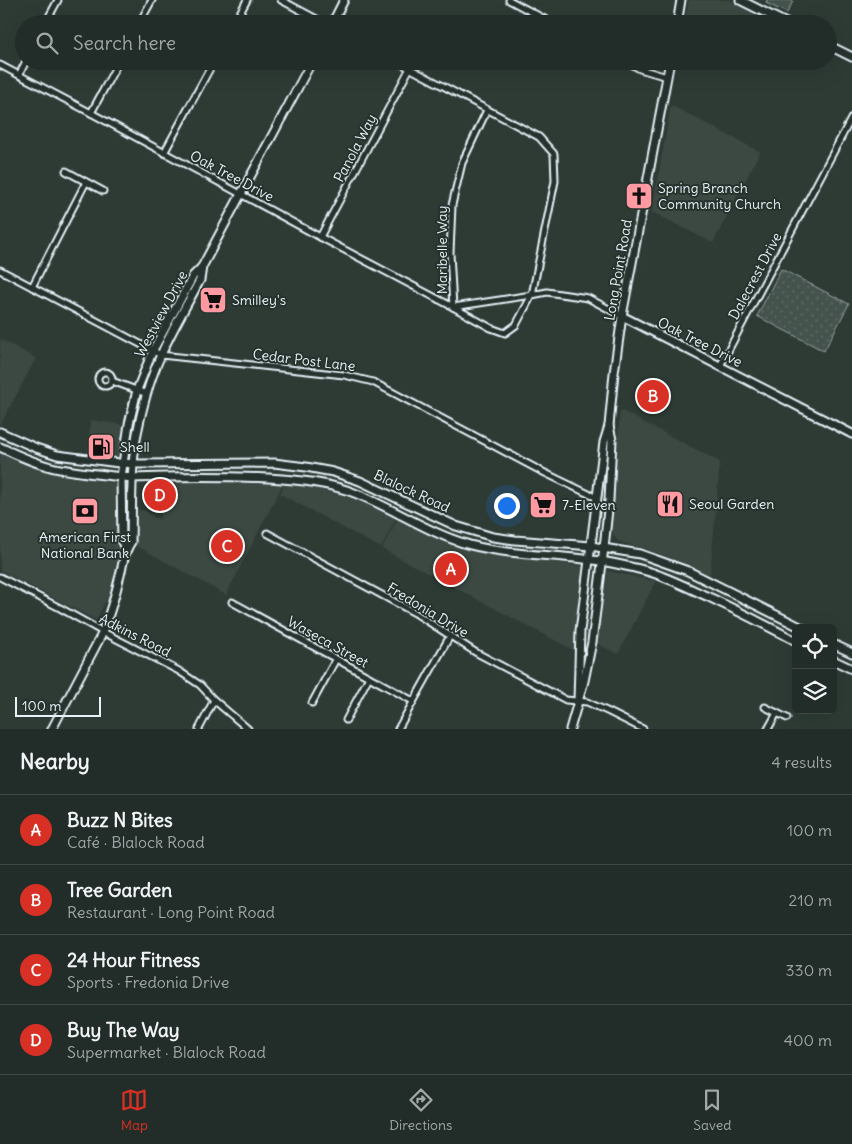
<!DOCTYPE html>
<meta charset="utf-8">
<style>
:root{--surface:#222c28;--page:#2e3834;--text:#f1f3f6;--muted:#a2a7a8;--line:#3f4845;--accent:#d93025}
body{margin:0;font-family:Delius,sans-serif;background:var(--page);color:var(--text)}
.controls{position:absolute;right:15px;bottom:15px;display:grid;overflow:hidden;border-radius:8px;box-shadow:0 5px 20px #0002}
.controls button{width:45px;height:45px;display:grid;place-items:center;padding:0;border:0;border-bottom:1px solid var(--line);background:var(--surface);color:var(--text);font:25px sans-serif}
.scale{position:absolute;left:15px;bottom:12px;width:86px;box-sizing:border-box;padding-left:5px;border:2px solid #e8f1f8;border-top:0;font-size:14px;line-height:18px;white-space:nowrap;color:#e8f1f8;-webkit-text-stroke:4px #26332d;paint-order:stroke}
.you{position:absolute;left:506px;top:505px;width:18px;height:18px;margin:-12px;border:4px solid #fff;border-radius:50%;background:#1a73e8;box-shadow:0 0 0 8px #1a73e833}
.badge{display:grid;place-items:center;width:32px;height:32px;border-radius:50%;background:var(--accent);color:#fff;font-size:16px;font-weight:700}
.pin{position:absolute;translate:-50% -50%;border:2px solid #fff;box-shadow:0 1px 5px #0006}
.list{margin:0;padding:0;list-style:none}
h2{display:flex;justify-content:space-between;align-items:center;height:65px;margin:0;padding:0 20px;font-size:21px}
h2 small{font-size:16px;font-weight:400;color:var(--muted)}
.list li{display:grid;grid-template-columns:32px 1fr auto;gap:15px;align-items:center;box-sizing:border-box;height:70px;padding:0 20px;border-top:1px solid var(--line)}
.list b{display:block;font-size:19px;white-space:nowrap}
.list p{margin:0;font-size:16px;white-space:nowrap;color:var(--muted)}
.list em{font-size:16px;font-style:normal;color:var(--muted)}
.icon{flex:none;width:28px;height:28px;fill:none;stroke:currentColor;stroke-width:2;stroke-linecap:round;stroke-linejoin:round}
.map{position:relative;flex:none;width:852px;height:729px;overflow:hidden}
.search{position:absolute;background:var(--surface);box-shadow:0 5px 20px #0002;left:15px;right:15px;top:15px;height:55px;display:flex;align-items:center;gap:12px;box-sizing:border-box;padding:0 18px;border-radius:28px;color:var(--muted);font-size:19px}
.sheet{height:345px;background:var(--surface)}
nav{display:flex;justify-content:space-around;align-items:center;box-sizing:border-box;height:70px;border-top:1px solid var(--line);background:var(--surface);font-size:14px;color:var(--muted)}
nav a{display:grid;justify-items:center;gap:2px}
nav .on{color:var(--accent)}
.map>svg:first-child{display:block}
</style>
<div class="map">
<svg width="852" height="729" viewBox="0 0 852 729">
<defs>
<pattern id="grass-dots" width="8" height="8" patternUnits="userSpaceOnUse" patternTransform="scale(1.25)"><rect width="8" height="8" fill="#45524e"/><path d="M2 2h.1M6 6h.1" fill="none" stroke="#606b68" stroke-width="1.8" stroke-linecap="round"/></pattern>
</defs>
<rect width="100%" height="100%" fill="#2e3b35"/>
<filter id="ink" filterUnits="userSpaceOnUse"><feTurbulence type="fractalNoise" baseFrequency=".02" numOctaves="2"/><feDisplacementMap in="SourceGraphic" scale="10" xChannelSelector="R" yChannelSelector="G"/><feConvolveMatrix kernelMatrix="1 2 1 2 8 2 1 2 1" color-interpolation-filters="sRGB"/></filter>
<g filter="url(#ink)">
<g fill="#3b4843">
<polygon points="689,0 730,0 755,12 749,24 684,24"/>
<polygon points="671,105 760,152 713,243 652,212 634,309"/>
<polygon points="0,339 36,358 0,426"/>
<polygon points="620,410 720,462 710,576 689,565 660,554 618,541 611,532"/>
<polygon points="91,420 124,425 120,458 87,455"/>
<polygon points="0,453 69,476 115,483 118,485 118,558 111,591 96,620 0,570"/>
<polygon points="178,481 283,484 226,595 135,545 138,510 146,511 153,517 159,519"/>
<polygon points="285,483 324,490 360,501 396,518 381,548 280,494"/>
<polygon points="398,518 450,542 497,555 584,566 575,651 382,549"/>
<polygon points="608,571 656,581 618,654 596,643"/>
</g>
<polygon fill="url(#grass-dots)" stroke="#96a2a3" points="781,269 849,304 824,351 757,316"/>
<polygon fill="#45524e" stroke="#96a2a3" points="767,0 791,0 793,1 787,13 766,3"/>
<g fill="none" stroke-linecap="round" stroke-linejoin="round">
<g stroke="#e8f1f8" stroke-width="9">
<g id="street">
<polyline points="281,0 326,24"/>
<polyline points="509,0 554,24"/>
<polyline points="45,24 58,0"/>
<polyline points="139,24 152,0"/>
<polyline points="234,24 247,0"/>
<polyline points="396,61 539,137 554,154 555,181 532,295 516,325 505,333 491,328 453,307 450,253 452,205 462,163 487,110"/>
<polyline points="626,61 640,69 667,77"/>
<polyline points="0,65 91,113 320,237 453,307 532,295 547,292 588,298 622,316"/>
<polyline points="19,75 26,61"/>
<polyline points="91,113 119,61"/>
<polyline points="164,153 214,61"/>
<polyline points="66,171 103,191"/>
<polyline points="320,237 410,68"/>
<polyline points="0,270 161,355 344,375 373,382 541,471 597,498"/>
<polyline points="32,287 86,182"/>
<polyline points="720,366 852,117"/>
<circle cx="105" cy="379" r="7"/>
<polyline points="112,381 147,394"/>
<polyline points="267,533 415,613 475,652 566,700 587,702 609,712 643,729"/>
<polyline points="0,577 60,608 103,632 179,671 200,685 214,700 248,729"/>
<polyline points="232,602 413,701"/>
<polyline points="312,703 336,659"/>
<polyline points="765,707 777,713"/>
<polyline points="346,720 369,677"/>
<polyline points="199,729 214,700"/>
<polyline points="398,729 450,636"/>
<polyline points="768,729 777,713 787,718"/>
</g>
</g>
<g stroke="#e8f1f8" stroke-width="11">
<g id="secondary">
<polyline points="740,0 788,24"/>
<polyline points="332,24 344,0"/>
<polyline points="677,24 681,0"/>
<polyline points="828,45 852,57"/>
<polyline points="622,316 852,434"/>
<polyline points="0,432 36,448 57,455 119,463 139,464 274,463 306,467 333,472 360,481 456,526 493,537 515,540 591,546 640,554 688,571 802,628"/>
<path d="M0,447C17,455 36,464 55,468C80,473 107,475 132,478C177,476 223,476 268,478C298,480 328,482 357,494C395,509 430,534 470,545C517,557 565,554 612,563C627,566 642,569 656,574C675,581 693,590 711,598C740,612 768,626 796,641"/>
<polyline points="126,550 122,542 121,477 129,424 137,390 153,350 193,276 202,267 312,61"/>
<polyline points="833,644 852,653"/>
<polyline points="833,660 852,669"/>
<polyline points="578,701 580,631 604,442 609,426 614,373 622,316 670,61"/>
<path d="M52,729L103,632C109,615 115,597 119,579C123,566 123,553 131,542C132,502 130,462 139,424C144,401 151,376 161,355C172,329 187,305 200,280L202,267"/>
<polyline points="570,729 584,681 592,642 604,548 609,500 612,440 609,426"/>
</g>
</g>
<use href="#street" stroke="#26332d" stroke-width="5"/>
<use href="#secondary" stroke="#26332d" stroke-width="7"/>
</g>
</g>
<defs>
<g id="church-square" transform="scale(1.4375)"><rect x="-9" y="-9" width="18" height="18" rx="4" fill="#ff9aa2" stroke="#26332d"/><path d="M-1.2-6h2.4v3.5h3.3v2.4h-3.3V6h-2.4V-.1h-3.3v-2.4h3.3Z" fill="#111"/></g>
<g id="supermarket-square" transform="scale(1.4375)"><rect x="-9" y="-9" width="18" height="18" rx="4" fill="#ff9aa2" stroke="#26332d"/><path d="M-6-5.5h2.5l.6 2H6L4.5 2H-2.5L-4.4-4H-6ZM-1.5 3.2a1.3 1.3 0 1 0 .1 0ZM3 3.2a1.3 1.3 0 1 0 .1 0Z" fill="#111"/></g>
<g id="fuel-square" transform="scale(1.4375)"><rect x="-9" y="-9" width="18" height="18" rx="4" fill="#ff9aa2" stroke="#26332d"/><path d="M-5.5-6h7V0h2V4h1.3V-2.5L3-4.5l.8-.8L6-3V5H2.5V1h-1V6h-7ZM-4.2-4.7v3.2H.2V-4.7Z" fill="#111"/></g>
<g id="restaurant-square" transform="scale(1.4375)"><rect x="-9" y="-9" width="18" height="18" rx="4" fill="#ff9aa2" stroke="#26332d"/><path d="M-5-6h1v4h1v-4h1v4h1v-4h1v5L-1.5 .5V6h-2V.5L-5-1ZM5-6V6H3V1.5H1.5Q1.5-4 5-6Z" fill="#111"/></g>
<g id="bank-square" transform="scale(1.4375)"><rect x="-9" y="-9" width="18" height="18" rx="4" fill="#ff9aa2" stroke="#26332d"/><path d="M-6-4H6V4H-6ZM0-2.3a2.3 2.3 0 1 0 0 4.6a2.3 2.3 0 1 0 0-4.6Z" fill="#111"/></g>
</defs>
<g fill-rule="evenodd">
<use href="#church-square" x="639" y="196"/>
<use href="#supermarket-square" x="213" y="300"/>
<use href="#fuel-square" x="101" y="447"/>
<use href="#restaurant-square" x="670" y="504"/>
<use href="#supermarket-square" x="543" y="505"/>
<use href="#bank-square" x="85" y="511"/>
</g>
<g text-anchor="middle" stroke-width="4" stroke-linejoin="round" paint-order="stroke">
<g font-size="14" fill="#e8f1f8" stroke="#26332d">
<text transform="translate(355 148) rotate(-62)" y="5">Panola Way</text>
<text transform="translate(232 176) rotate(28)" y="5">Oak Tree Drive</text>
<text transform="translate(442 250) rotate(-90)" y="5">Maribelle Way</text>
<text transform="translate(618 270) rotate(-80)" y="5">Long Point Road</text>
<text transform="translate(755 276) rotate(-62)" y="5">Dalecrest Drive</text>
<text transform="translate(161 314) rotate(-62)" y="5">Westview Drive</text>
<text transform="translate(700 342) rotate(27)" y="5">Oak Tree Drive</text>
<text transform="translate(304 360) rotate(7)" y="5">Cedar Post Lane</text>
<text transform="translate(412 491) rotate(25)" y="5">Blalock Road</text>
<text transform="translate(428 610) rotate(31)" y="5">Fredonia Drive</text>
<text transform="translate(135 635) rotate(27)" y="5">Adkins Road</text>
<text transform="translate(328 642) rotate(29)" y="5">Waseca Street</text>
</g>
<g font-size="14" fill="#e8f1f8" stroke="#26332d" text-anchor="start">
<text x="658" y="193">Spring Branch<tspan x="658" dy="16">Community Church</tspan></text>
<text x="232" y="305">Smilley's</text>
<text x="120" y="452">Shell</text>
<text x="689" y="509">Seoul Garden</text>
<text x="562" y="510">7-Eleven</text>
<text x="85" y="542" text-anchor="middle">American First<tspan x="85" dy="16">National Bank</tspan></text>
</g>
</g>
</svg>
<div class="controls">
<button><svg class="icon" aria-label="locate" viewBox="0 0 24 24"><circle cx="12" cy="12" r="6"/><path d="M12 2v4M12 18v4M2 12h4M18 12h4"/></svg></button>
<button><svg class="icon" aria-label="layers" viewBox="0 0 24 24"><path d="M12 4l9 5-9 5-9-5zM3 14l9 5 9-5"/></svg></button>
</div>
<div class="scale">100 m</div>
<div class="you"></div>
<div class="pin badge" style="left:451px;top:569px">A</div>
<div class="pin badge" style="left:653px;top:396px">B</div>
<div class="pin badge" style="left:227px;top:546px">C</div>
<div class="pin badge" style="left:160px;top:495px">D</div>
<div class="search"><svg class="icon" aria-label="search" viewBox="0 0 24 24"><circle cx="10" cy="10" r="6"/><path d="M15 15l6 6"/></svg>Search here</div>
</div>
<section class="sheet">
<h2>Nearby<small>4 results</small></h2>
<ul class="list">
<li><span class="badge">A</span><div><b>Buzz N Bites</b><p>Café · Blalock Road</p></div><em>100 m</em></li>
<li><span class="badge">B</span><div><b>Tree Garden</b><p>Restaurant · Long Point Road</p></div><em>210 m</em></li>
<li><span class="badge">C</span><div><b>24 Hour Fitness</b><p>Sports · Fredonia Drive</p></div><em>330 m</em></li>
<li><span class="badge">D</span><div><b>Buy The Way</b><p>Supermarket · Blalock Road</p></div><em>400 m</em></li>
</ul>
</section>
<nav>
<a class="on"><svg class="icon" aria-label="map" viewBox="0 0 24 24"><path d="M3 6l6-2 6 2 6-2v14l-6 2-6-2-6 2zM9 4v14M15 6v14"/></svg>Map</a>
<a><svg class="icon" aria-label="directions" viewBox="0 0 24 24"><path d="M12 3l9 9-9 9-9-9zM9 14v-3h6M13 9l2 2-2 2"/></svg>Directions</a>
<a><svg class="icon" aria-label="saved" viewBox="0 0 24 24"><path d="M7 4h10v16l-5-4-5 4z"/></svg>Saved</a>
</nav>
